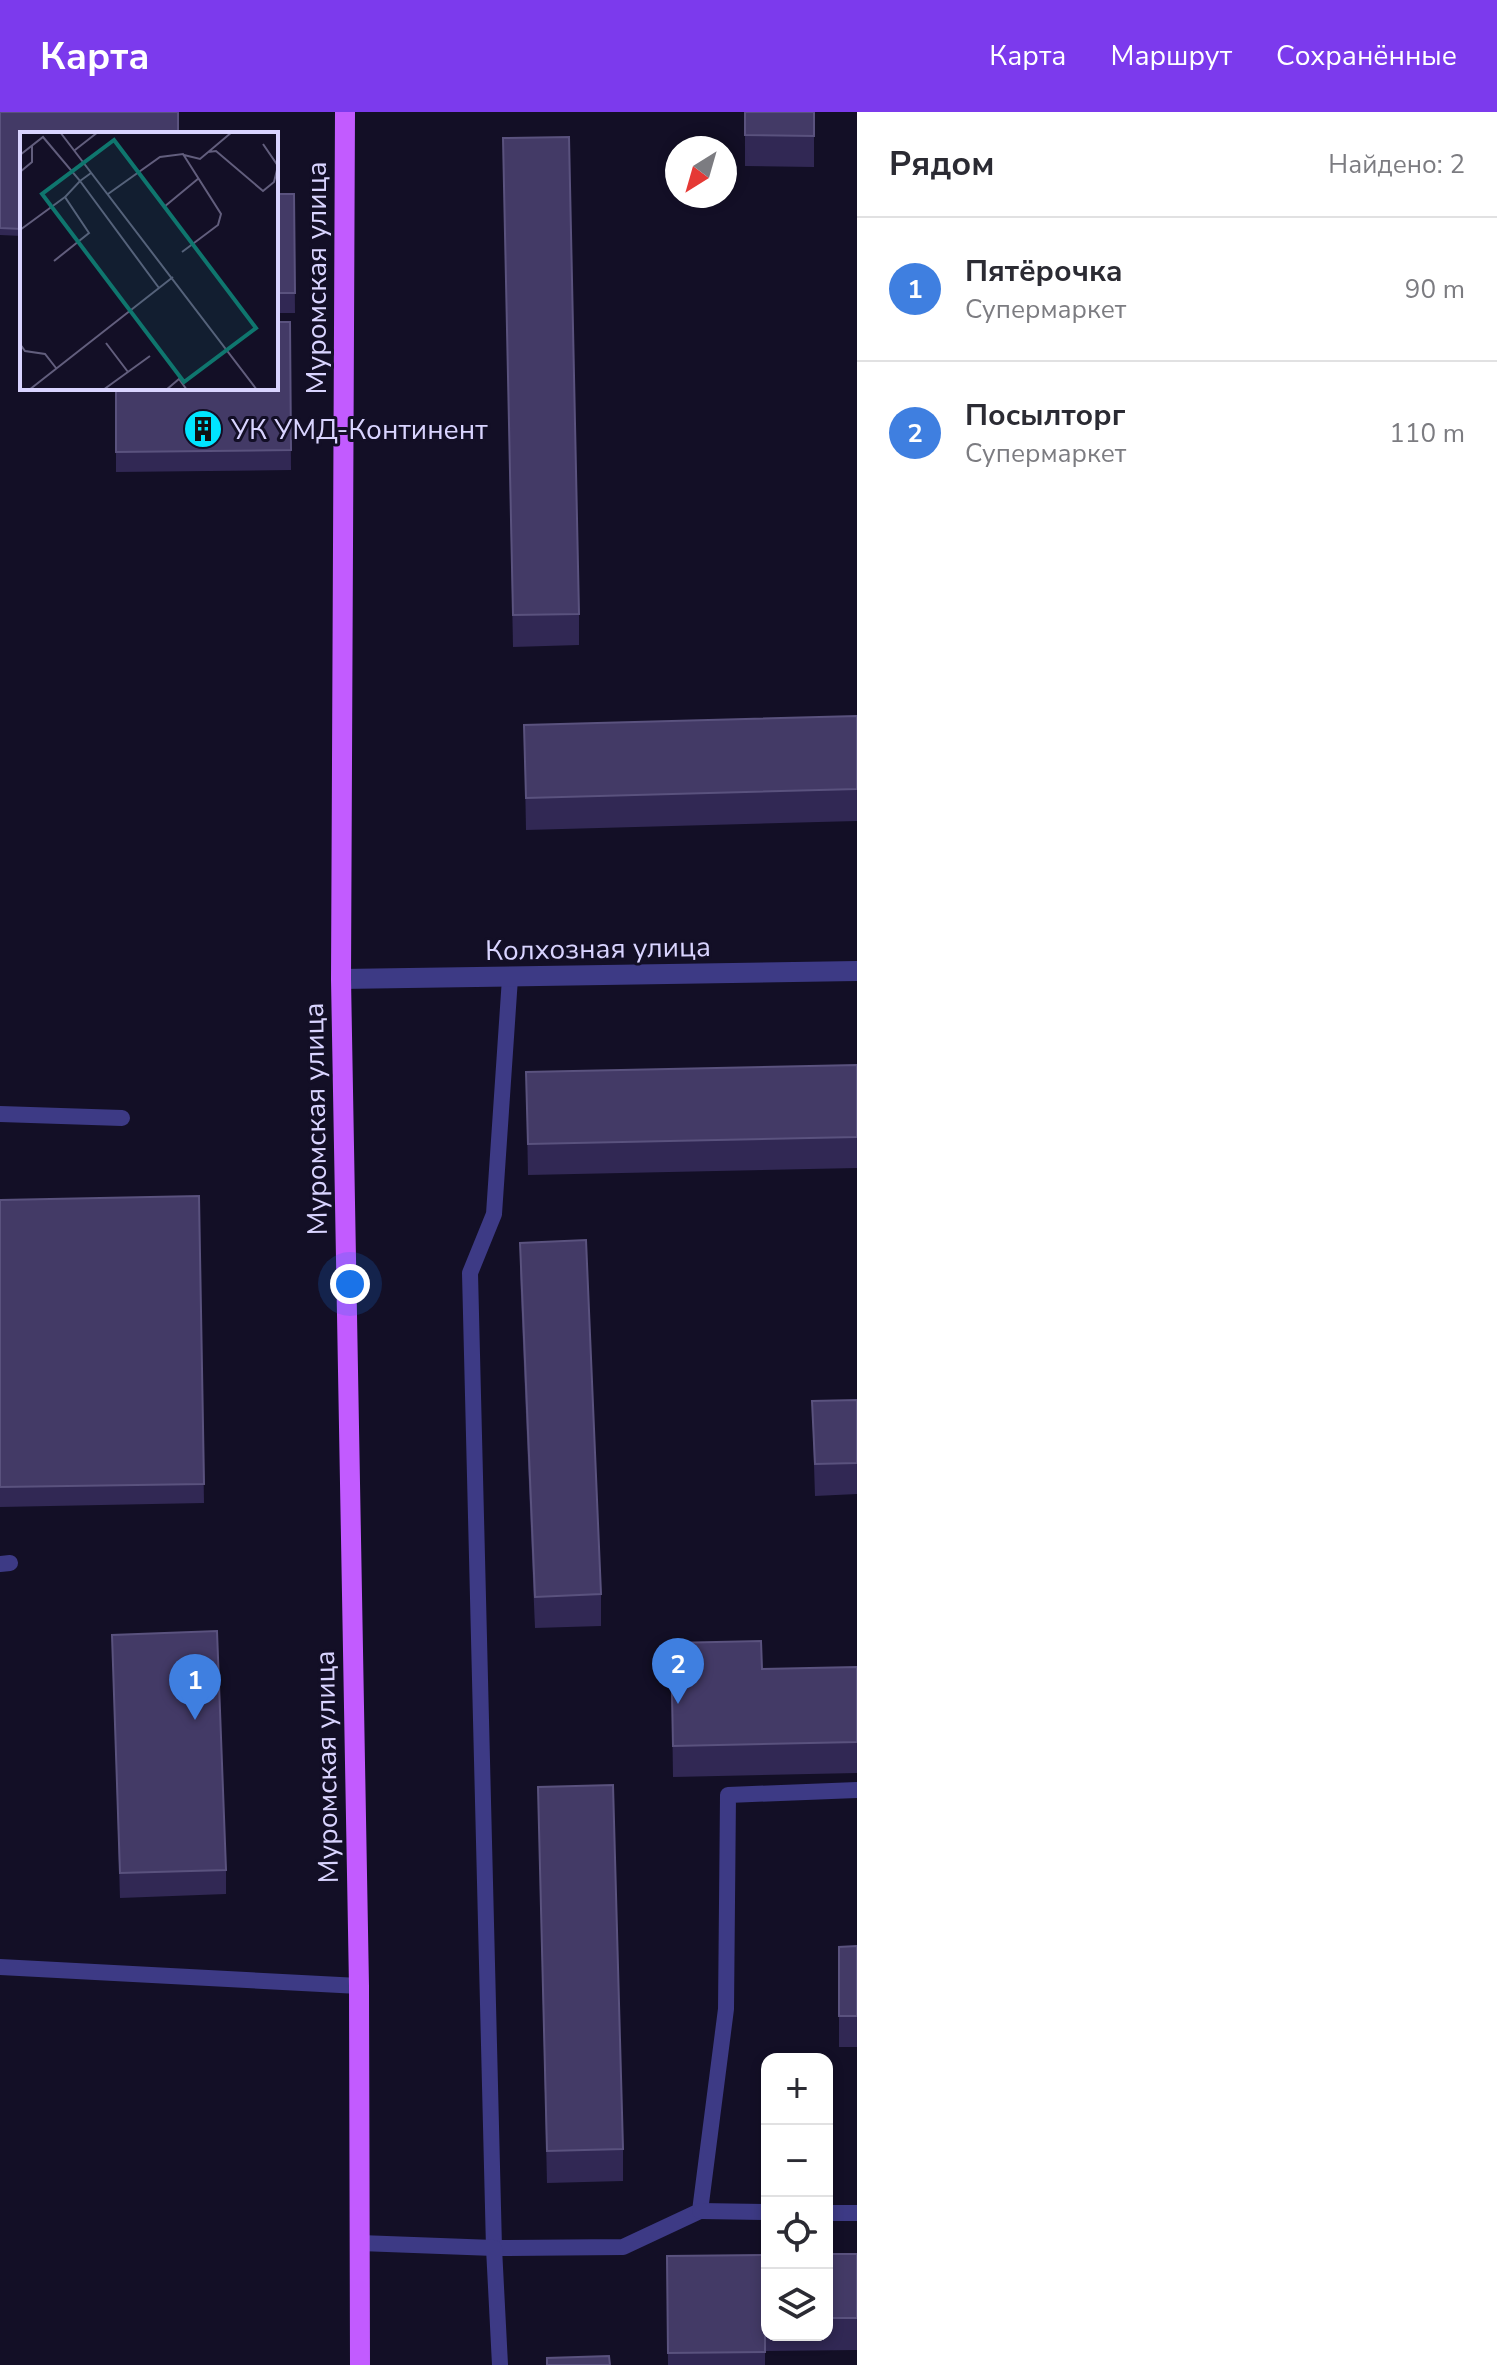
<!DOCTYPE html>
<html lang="ru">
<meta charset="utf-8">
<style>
:root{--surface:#fff;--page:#f7f7f7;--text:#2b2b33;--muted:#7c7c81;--line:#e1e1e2;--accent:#7c3aed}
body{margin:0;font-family:"Nunito Sans",sans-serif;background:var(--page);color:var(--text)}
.controls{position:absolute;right:24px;bottom:24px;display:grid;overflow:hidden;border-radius:16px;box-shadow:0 4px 12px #0003}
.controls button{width:72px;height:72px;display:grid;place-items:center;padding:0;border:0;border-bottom:2px solid var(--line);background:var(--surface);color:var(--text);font:40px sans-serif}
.compass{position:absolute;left:665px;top:24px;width:72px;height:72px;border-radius:50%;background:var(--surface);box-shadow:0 4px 12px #0003;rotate:217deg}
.you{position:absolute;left:350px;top:1172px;width:28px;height:28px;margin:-20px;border:6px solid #fff;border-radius:50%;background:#1a73e8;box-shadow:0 0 0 12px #1a73e833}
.badge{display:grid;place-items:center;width:52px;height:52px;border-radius:50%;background:var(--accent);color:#fff;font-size:26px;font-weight:700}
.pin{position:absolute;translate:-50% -66px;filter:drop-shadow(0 2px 4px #0008)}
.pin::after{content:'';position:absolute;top:42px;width:28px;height:24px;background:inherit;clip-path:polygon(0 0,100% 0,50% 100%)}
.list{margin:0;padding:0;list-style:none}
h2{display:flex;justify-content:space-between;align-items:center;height:104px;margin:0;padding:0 32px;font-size:34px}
h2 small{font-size:26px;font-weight:400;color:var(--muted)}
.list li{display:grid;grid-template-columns:52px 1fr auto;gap:24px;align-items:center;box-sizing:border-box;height:144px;padding:0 32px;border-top:2px solid var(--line)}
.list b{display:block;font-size:30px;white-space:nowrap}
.list p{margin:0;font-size:26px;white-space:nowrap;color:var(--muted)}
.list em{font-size:26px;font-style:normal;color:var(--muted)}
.icon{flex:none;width:44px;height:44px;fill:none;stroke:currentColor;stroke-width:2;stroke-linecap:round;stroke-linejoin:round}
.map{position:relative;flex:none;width:857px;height:2253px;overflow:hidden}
header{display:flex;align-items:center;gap:48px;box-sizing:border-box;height:112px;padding:0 40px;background:var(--accent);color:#fff}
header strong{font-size:38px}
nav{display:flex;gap:44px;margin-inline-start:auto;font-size:28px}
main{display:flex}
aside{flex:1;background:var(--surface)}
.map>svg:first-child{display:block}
</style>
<header>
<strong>Карта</strong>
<nav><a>Карта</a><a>Маршрут</a><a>Сохранённые</a></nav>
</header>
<main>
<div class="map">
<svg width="857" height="2253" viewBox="0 0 857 2253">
<rect width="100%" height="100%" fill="#130f26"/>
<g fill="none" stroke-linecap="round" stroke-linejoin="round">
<g stroke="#3d3a85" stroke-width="16">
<polyline points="510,866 494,1102 470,1161 494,2136 623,2135 700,2099 726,1897 728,1683 857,1678"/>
<polyline points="0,1002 122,1006"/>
<polyline points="0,1452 10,1451"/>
<polyline points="0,1855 359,1874"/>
<polyline points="700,2099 767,2100"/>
<polyline points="827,2101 857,2101"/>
<polyline points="360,2131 494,2136 500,2253"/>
</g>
<polyline stroke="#3d3a85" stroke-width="20" points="341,867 857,859"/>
<polyline stroke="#c25bff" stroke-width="20" points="345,0 341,867 359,1874 360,2253"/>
</g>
<g fill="#312854">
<polygon points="0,0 22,22 22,124 0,123"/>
<polygon points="745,0 814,0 814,55 745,54"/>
<polygon points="503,26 579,502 579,533 513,535"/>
<polygon points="276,82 294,82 295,201 276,201"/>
<polygon points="290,210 291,358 116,360 116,276"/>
<polygon points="857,604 857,709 526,718 524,613"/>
<polygon points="857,953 857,1056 528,1063 526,960"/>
<polygon points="199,1084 204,1391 0,1395 0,1088"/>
<polygon points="520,1131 601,1482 601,1514 535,1516 520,1162"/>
<polygon points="857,1288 857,1382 815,1384 812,1289"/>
<polygon points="112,1523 226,1758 226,1782 120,1786"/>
<polygon points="671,1531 762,1557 857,1555 857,1661 673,1665"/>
<polygon points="538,1675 623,2037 623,2069 547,2071"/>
<polygon points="857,1834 857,1935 839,1935 839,1835"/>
<polygon points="827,2142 857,2142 857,2238 765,2239 765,2253 668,2253 667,2144 767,2143 767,2223 827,2223"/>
</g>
<g fill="#433a66" stroke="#5a527e" stroke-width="2">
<polygon points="0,0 178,0 178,22 22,22 22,117 0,116"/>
<polygon points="745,0 814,0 814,24 745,23"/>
<polygon points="569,25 579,502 513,503 503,26"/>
<polygon points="276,82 294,82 295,181 276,181"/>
<polygon points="276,210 290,210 291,338 116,340 116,276 276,276"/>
<polygon points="857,604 857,677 526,686 524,613"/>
<polygon points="857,953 857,1025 528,1032 526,960"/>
<polygon points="199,1084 204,1372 0,1375 0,1088"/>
<polygon points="586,1128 601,1482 535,1485 520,1131"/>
<polygon points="857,1288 857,1351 815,1352 812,1289"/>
<polygon points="217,1519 226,1758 120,1761 112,1523"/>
<polygon points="761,1529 762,1557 857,1555 857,1630 673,1634 671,1531"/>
<polygon points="613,1673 623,2037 547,2039 538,1675"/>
<polygon points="857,1834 857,1904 839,1904 839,1835"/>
<rect x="827" y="2142" width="30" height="64"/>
<polygon points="767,2143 767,2207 765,2207 765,2240 668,2241 667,2144"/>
<polygon points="609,2244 610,2253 547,2253 547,2246"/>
</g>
<defs>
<g id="building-disc" transform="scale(2)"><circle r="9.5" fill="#00e5ff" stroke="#130f26"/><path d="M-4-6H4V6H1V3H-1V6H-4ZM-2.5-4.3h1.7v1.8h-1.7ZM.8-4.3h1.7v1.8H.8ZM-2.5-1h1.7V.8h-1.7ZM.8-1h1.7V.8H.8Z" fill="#111"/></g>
</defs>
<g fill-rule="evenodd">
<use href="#building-disc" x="203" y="317"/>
</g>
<g text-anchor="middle" stroke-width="6" stroke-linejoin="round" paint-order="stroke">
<g font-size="28" fill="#d9d4ff" stroke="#130f26">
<text transform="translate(316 166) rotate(-90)" y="10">Муромская улица</text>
<text transform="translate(598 836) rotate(-1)" y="10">Колхозная улица</text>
<text transform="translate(315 1007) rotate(-91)" y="10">Муромская улица</text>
<text transform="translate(326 1655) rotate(-91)" y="10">Муромская улица</text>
</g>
<g font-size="28" fill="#d9d4ff" stroke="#130f26" text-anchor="start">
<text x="231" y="327">УК УМД-Континент</text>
</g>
</g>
<g transform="translate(20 20)">
<rect width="258" height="258" fill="#130f26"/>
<path fill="none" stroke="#625e7d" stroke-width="2" d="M40,0L237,258M55,18L78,0M188,20L196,19L243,59L254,50L258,34L243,12M0,23L23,5L60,49L71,41M164,23L180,27L212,0M0,40L12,30V14M88,62L140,25L163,22L201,82L198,93L162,120M144,75L179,46M0,98L45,65M34,129L69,101L45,65L60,49L139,156M86,211L108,240M0,212L5,219L25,222L36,236M9,258L153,145M83,258L130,224M146,258L159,247L167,258"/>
<path fill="#0f766e" fill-opacity="0.15" stroke="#0f766e" stroke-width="4" d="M94,8L236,196L164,250L22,62Z"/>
<rect width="258" height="258" fill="none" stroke="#d9d4ff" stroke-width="4"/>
</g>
</svg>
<div class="controls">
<button>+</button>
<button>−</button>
<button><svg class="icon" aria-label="locate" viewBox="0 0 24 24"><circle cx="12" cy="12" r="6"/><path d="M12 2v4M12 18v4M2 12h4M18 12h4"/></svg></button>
<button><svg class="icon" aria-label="layers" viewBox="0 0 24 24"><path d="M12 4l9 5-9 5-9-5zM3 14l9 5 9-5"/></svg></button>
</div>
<svg class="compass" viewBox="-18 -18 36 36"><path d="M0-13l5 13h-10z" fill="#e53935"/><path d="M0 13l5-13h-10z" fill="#7c7c81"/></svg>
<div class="you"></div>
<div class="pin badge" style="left:195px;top:1608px;background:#3f7fe0">1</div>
<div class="pin badge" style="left:678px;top:1592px;background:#3f7fe0">2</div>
</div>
<aside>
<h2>Рядом<small>Найдено: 2</small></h2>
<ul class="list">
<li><span class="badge" style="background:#3f7fe0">1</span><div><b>Пятёрочка</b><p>Супермаркет</p></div><em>90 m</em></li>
<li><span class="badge" style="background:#3f7fe0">2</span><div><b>Посылторг</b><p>Супермаркет</p></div><em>110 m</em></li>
</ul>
</aside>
</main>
